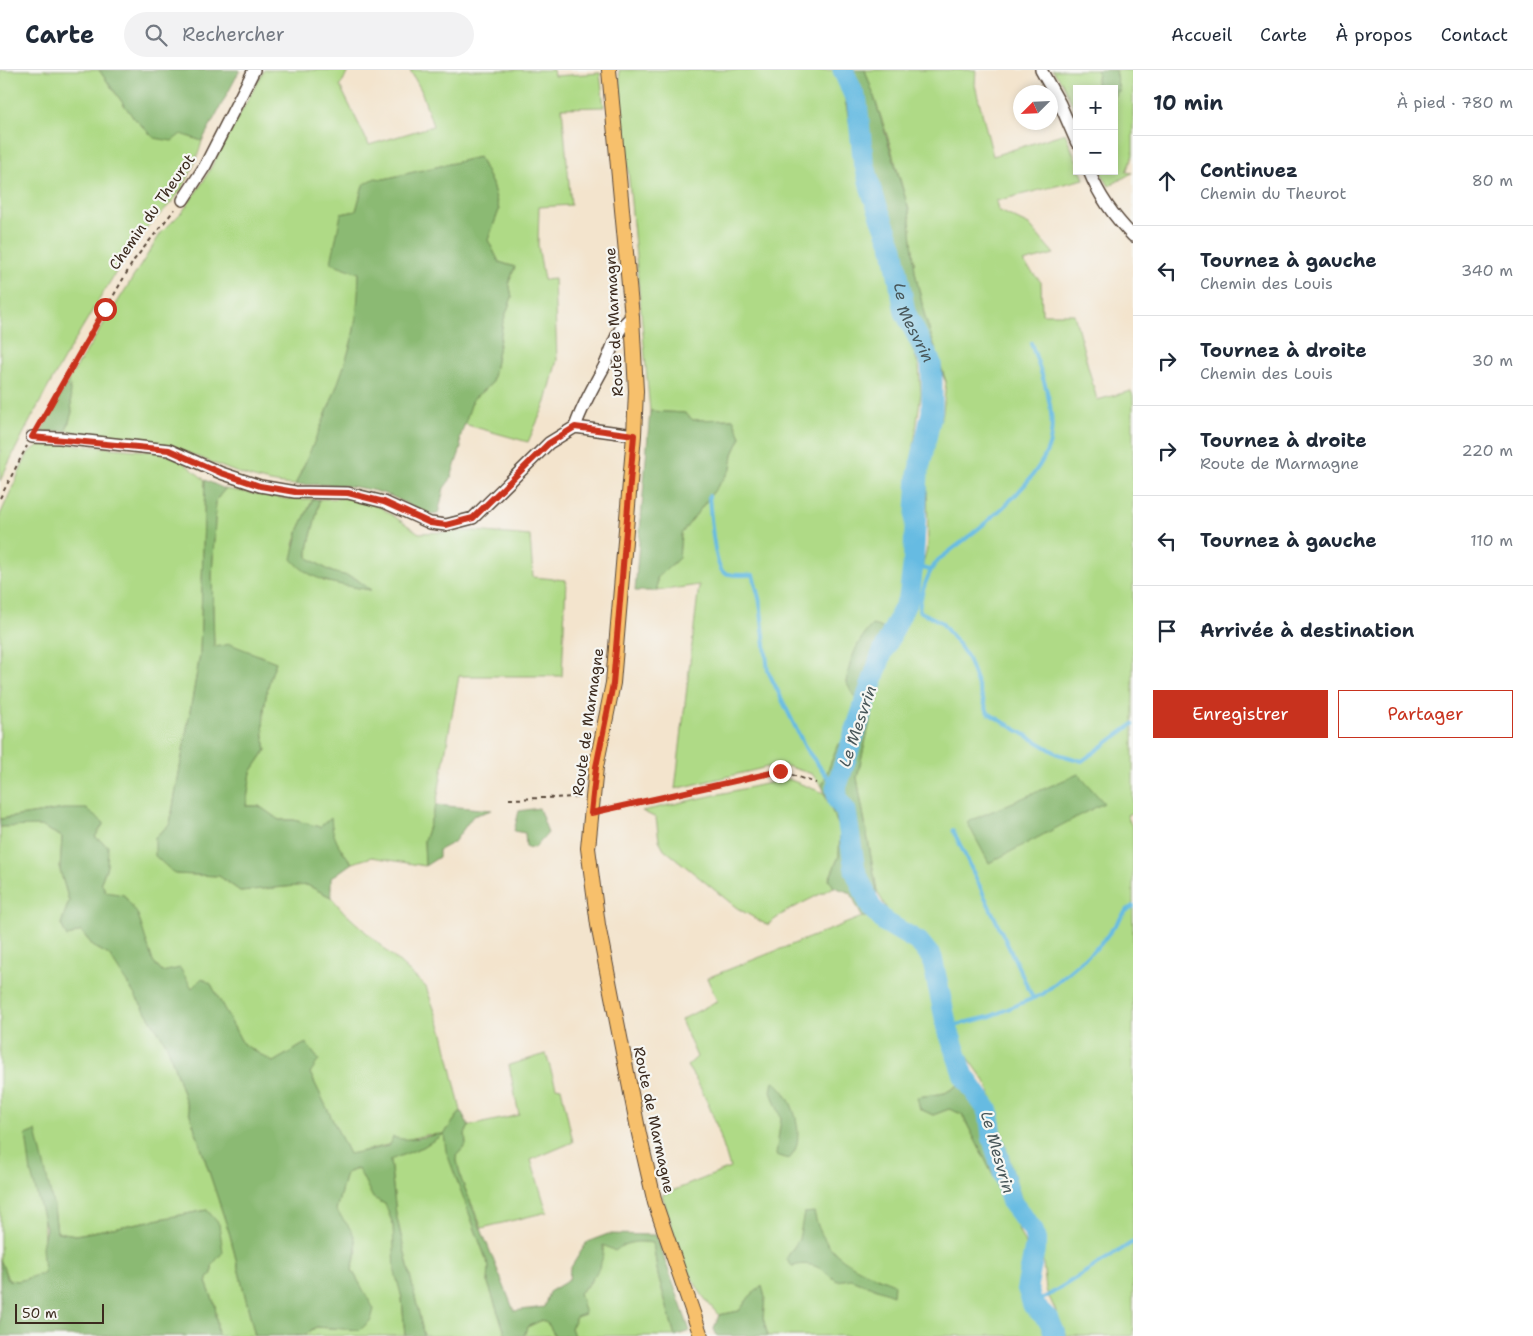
<!DOCTYPE html>
<html lang="fr">
<meta charset="utf-8">
<style>
:root{--surface:#fff;--page:#f2f2f3;--text:#1f2937;--muted:#747a83;--line:#e0e1e3;--accent:#c8321e}
body{margin:0;font-family:"Shantell Sans",sans-serif;background:var(--page);color:var(--text)}
.controls{position:absolute;right:15px;top:15px;display:grid;overflow:hidden;border-radius:0px;box-shadow:0 2px 8px #0003}
.controls button{width:45px;height:45px;display:grid;place-items:center;padding:0;border:0;border-bottom:1px solid var(--line);background:var(--surface);color:var(--text);font:25px sans-serif}
.compass{position:absolute;left:1013px;top:15px;width:45px;height:45px;border-radius:50%;background:var(--surface);box-shadow:0 2px 8px #0003;rotate:246deg}
.scale{position:absolute;left:15px;bottom:12px;width:89px;box-sizing:border-box;padding-left:5px;border:2px solid #3b2a1e;border-top:0;font-size:14px;line-height:18px;white-space:nowrap;color:#3b2a1e;-webkit-text-stroke:4px #f6f6f2;paint-order:stroke}
.stop{position:absolute;width:15px;height:15px;margin:-11px;border:4px solid #c8321e;border-radius:50%;background:#fff}
.stop.end{background:#c8321e;border-color:#fff;box-shadow:0 1px 5px #0008}
.list{margin:0;padding:0;list-style:none}
h2{display:flex;justify-content:space-between;align-items:center;height:65px;margin:0;padding:0 20px;font-size:21px}
h2 small{font-size:16px;font-weight:400;color:var(--muted)}
.list li{display:grid;grid-template-columns:32px 1fr auto;gap:15px;align-items:center;box-sizing:border-box;height:90px;padding:0 20px;border-top:1px solid var(--line)}
.list b{display:block;font-size:19px;white-space:nowrap}
.list p{margin:0;font-size:16px;white-space:nowrap;color:var(--muted)}
.list em{font-size:16px;font-style:normal;color:var(--muted)}
.actions{display:flex;gap:10px;padding:15px 20px}
.actions a{flex:1;padding:11px 0;border:1px solid var(--accent);border-radius:0px;text-align:center;font-size:18px;color:var(--accent)}
.actions .main{background:var(--accent);color:#fff}
.icon{flex:none;width:28px;height:28px;fill:none;stroke:currentColor;stroke-width:2;stroke-linecap:round;stroke-linejoin:round}
.map{position:relative;flex:none;width:1133px;height:1266px;overflow:hidden}
header{display:flex;align-items:center;gap:30px;box-sizing:border-box;height:70px;padding:0 25px;background:var(--surface);border-bottom:1px solid var(--line)}
header strong{font-size:24px}
nav{display:flex;gap:28px;margin-inline-start:auto;font-size:18px}
.search{width:350px;height:45px;background:var(--page);display:flex;align-items:center;gap:12px;box-sizing:border-box;padding:0 18px;border-radius:28px;color:var(--muted);font-size:19px}
main{display:flex}
aside{flex:1;background:var(--surface)}
.map>svg:first-child{display:block}
</style>
<header>
<strong>Carte</strong>
<div class="search"><svg class="icon" aria-label="search" viewBox="0 0 24 24"><circle cx="10" cy="10" r="6"/><path d="M15 15l6 6"/></svg>Rechercher</div>
<nav><a>Accueil</a><a>Carte</a><a>À propos</a><a>Contact</a></nav>
</header>
<main>
<div class="map">
<svg width="1133" height="1266" viewBox="0 0 1133 1266">
<rect width="100%" height="100%" fill="#f6f6f2"/>
<filter id="ink" filterUnits="userSpaceOnUse"><feTurbulence type="fractalNoise" baseFrequency=".02" numOctaves="2"/><feDisplacementMap in="SourceGraphic" scale="10" xChannelSelector="R" yChannelSelector="G"/><feConvolveMatrix kernelMatrix="1 2 1 2 8 2 1 2 1" color-interpolation-filters="sRGB"/></filter>
<filter id="wash" filterUnits="userSpaceOnUse"><feTurbulence type="fractalNoise" baseFrequency=".0096" numOctaves="4" result="noise"/><feDisplacementMap in="SourceGraphic" scale="20" xChannelSelector="R" yChannelSelector="G"/><feGaussianBlur stdDeviation="1.12" result="paint"/><feColorMatrix in="noise" values="0 0 0 0 0 0 0 0 0 0 0 0 0 0 0 0 0 1.4 0 .05"/><feComposite in="paint" operator="in"/></filter>
<g filter="url(#wash)">
<rect width="100%" height="100%" fill="#f3e4cd"/>
<g fill="#afda86" stroke="#758252">
<path d="M0,0H99L133,47L202,71C196,94 185,118 169,135C158,147 144,158 135,172C86,249 39,328 0,411Z"/>
<path d="M264,0H349L340,16L369,75L433,56L421,20L410,0H553L554,6L600,3L604,37L562,38L571,135L539,137L538,175L544,210L554,209L557,290L546,332L528,372L464,354L473,329L492,313L503,252L512,227L509,212L515,197L499,192L488,170L499,140L492,114L479,87L384,109H375L363,115L356,141L341,144C339,170 358,183 359,205C363,271 322,356 295,415C251,413 216,393 176,378C143,367 101,366 66,361L72,342L69,309L161,163L183,141L203,112Z"/>
<polygon points="619,0 836,0 842,14 858,96 890,194 897,238 919,296 921,323 911,397 907,492 902,526 885,561 880,557 846,612 856,628 844,674 838,674 822,716 812,704 780,694 675,719 699,515 657,521 657,508 679,488 681,464 731,399 733,384 741,367 733,349 693,350 684,343 650,341"/>
<polygon points="865,0 976,0 975,15 993,86 1065,63 1077,92 1077,101 1081,101 1084,109 996,131 998,140 1029,155 1054,184 1023,192 1041,212 1042,244 1074,244 1097,330 1131,321 1133,326 1133,742 1127,745 1133,759 1133,1266 1067,1266 1046,1220 1040,1164 1021,1128 987,1014 963,980 955,960 939,882 923,863 890,845 877,821 857,708 882,599 894,569 910,546 928,474 927,391 943,342 946,312 925,247 915,202 909,140 888,68"/>
<polygon points="1052,0 1098,0 1097,11 1093,19 1077,19 1077,45 1062,12"/>
<polygon points="1115,0 1133,0 1133,85 1126,102 1132,103 1109,116 1100,101 1114,101 1114,26 1119,21"/>
<polygon points="58,373 157,382 179,389 205,410 200,585 170,754 155,767 175,804 219,806 240,821 307,815 331,827 344,842 426,917 443,963 461,1041 444,1064 474,1157 489,1197 488,1213 506,1266 424,1266 396,1144 390,1089 423,1077 443,1064 425,1065 349,1085 310,1003 306,973 273,992 243,974 211,914 192,918 162,902 153,892 145,869 106,822 101,812 107,796 95,767 104,753 64,739 0,749 0,445 28,383 39,375"/>
<path d="M225,419L287,429H313L299,459L294,475L323,511L370,520L355,508L332,502L308,488C306,475 318,447 319,429L352,428L380,437L419,463L474,461L530,466L533,507L566,510L562,606H459L436,735L424,771L425,796L372,787L352,793L339,777L332,762L294,750H279L259,736H246L251,702L266,680C260,653 265,618 276,592L214,577L212,506L216,430Z"/>
<polygon points="788,709 824,723 840,759 839,786 829,809 834,817 787,841 767,855 737,838 664,779 659,770 656,748 642,741"/>
<path d="M14,755L41,756L62,767L60,800L69,831L61,854L67,867L81,861L94,877L109,884L167,975L230,1165L255,1266H218L215,1235L206,1212L212,1203V1195L207,1140L76,1165L57,1162L54,1138L42,1136C46,1159 42,1180 44,1203L19,1211L8,1210L0,1189V757Z"/>
<path d="M862,847H870L904,872L921,888L949,975L965,1011L945,1023L918,1027L920,1039L933,1045L949,1039L962,1044L1001,1121L1025,1174L1026,1217L1045,1266H768L763,1248L765,1227L750,1226L739,1241L719,1245C686,1213 676,1168 662,1125L730,1098C719,1062 709,1027 687,996L697,987L681,950L717,931L707,908Z"/>
<polygon points="546,984 556,1017 561,1018 573,1072 531,1090 547,1142 482,1158 461,1109 456,1086 466,1075 465,1064 469,1056 519,1045 509,995"/>
<polygon points="359,1098 373,1127 385,1134 393,1154 396,1202 402,1228 405,1266 295,1266 306,1264 316,1257 360,1260 361,1216 352,1200 357,1180 336,1140 346,1103"/>
<polygon points="636,1171 653,1173 658,1205 675,1266 574,1266 571,1258 576,1247 579,1223 590,1213 603,1175"/>
<polygon points="542,1250 549,1255 555,1266 524,1266 527,1257"/>
</g>
<g fill="#8bba73" stroke="#637248">
<polygon points="99,0 240,0 202,71 181,64 172,71 154,68 133,47"/>
<polygon points="836,0 865,0 872,20 909,140 915,202 925,247 946,312 912,241 902,189 882,134 858,96 842,14"/>
<polygon points="1098,0 1115,0 1119,21 1114,26 1114,19 1093,19 1097,11"/>
<path d="M479,87L492,114L499,140L488,170L499,192L515,197L509,212L512,227L503,252L492,313L473,329L460,368L461,378L450,410L444,418L438,444C420,444 407,433 391,426C359,414 328,414 295,415C315,371 335,326 349,280C357,255 358,228 359,203L331,193L341,144L356,141L363,115L375,108L384,109Z"/>
<polygon points="69,309 72,342 66,361 41,362"/>
<polygon points="650,341 685,343 693,350 733,349 741,367 733,384 731,399 681,464 679,488 657,508 657,521 635,521"/>
<path d="M205,410L225,419L216,430L212,506L214,577L230,574L276,592C265,618 260,653 266,680L251,702L246,736H259L279,750H294L320,757L331,747C332,767 339,778 352,793L331,808V827L307,815L240,821L219,806L175,804L155,786V767L170,754L200,585Z"/>
<path d="M313,429H319C318,447 306,475 308,488L332,502L355,508L371,520C343,515 311,513 292,489L299,459Z"/>
<path d="M872,555L880,557L894,569L882,599L857,708L877,821L870,847H862L851,823L834,817L829,810L839,786L840,759L822,716L838,674H844L856,629L846,612C850,590 856,572 872,555Z"/>
<polygon points="1078,704 1104,733 989,793 967,752"/>
<polygon points="436,735 492,740 473,746 454,772 439,780 439,787 425,796 424,771"/>
<polygon points="539,738 548,763 535,778 526,777 525,763 514,761 519,741"/>
<path d="M64,739H87L104,753L95,767L108,776L107,796L101,812L106,822L124,825L138,845L153,892L162,902L180,898L192,918L202,908L211,914L243,974L273,992L306,973L319,990L310,1003L349,1084L388,1076L393,1067C408,1073 427,1065 444,1064L461,1041L469,1056L465,1064L466,1075L456,1086L461,1109L514,1241L544,1237L549,1222L569,1210L570,1199L587,1172L608,1164L656,1165L690,1261L675,1266L658,1205L653,1173C638,1171 627,1171 615,1181L603,1175C605,1195 593,1210 579,1223L585,1244L576,1247L571,1258L574,1266H555L549,1255L542,1250L527,1257L524,1266H506L488,1213L489,1197L446,1081L444,1064L423,1077L390,1090L396,1144L424,1266H405L402,1228L395,1202L393,1154L385,1134L373,1128L358,1098L346,1103L336,1140C356,1166 360,1167 352,1200L374,1239L371,1250L360,1260L316,1257L306,1264L295,1266H255L230,1165L167,975L109,885L94,877L81,861L67,867L61,854L69,831L60,800L62,767L41,756L0,757V749Z"/>
<path d="M773,1011C794,1025 808,1071 789,1089L776,1085L781,1048L771,1022Z"/>
<polygon points="965,1011 975,1029 1001,1121 962,1044 949,1039 933,1045 920,1039 917,1027 945,1023"/>
<polygon points="36,1061 54,1138 57,1162 76,1165 207,1140 219,1154 223,1182 212,1195 212,1203 206,1212 215,1235 218,1266 0,1266 0,1189 8,1210 19,1211 44,1203 42,1177 46,1158 31,1103 26,1065"/>
<path d="M814,1142C824,1188 855,1198 894,1214L893,1225L851,1209L837,1211C820,1198 814,1191 792,1196L786,1189L799,1169L804,1143Z"/>
<polygon points="762,1216 765,1227 763,1248 768,1266 717,1266 714,1259 719,1245 739,1241 750,1226"/>
</g>
<g fill="none" stroke-linecap="round" stroke-linejoin="round">
<g stroke="#66bbe2" stroke-width="4">
<path d="M1031,273C1041,303 1055,334 1051,366C1046,410 973,464 938,490C927,504 921,523 919,541L941,552L967,586L988,643L1058,684L1082,691L1133,654"/>
<path d="M709,426C710,439 714,495 723,502C729,507 745,504 753,505L760,532L768,601L806,679L836,718"/>
<polyline points="913,496 930,500"/>
<polyline points="953,760 1033,928"/>
<polyline points="947,957 989,947 1043,924 1100,875 1126,841 1133,836"/>
<polyline points="1033,1235 1133,1172"/>
</g>
<path stroke="#66bbe2" stroke-width="21" id="s1" d="M843,0L857,32L863,88L872,123L893,178L905,242L931,293L932,310V342L918,404L913,496L909,527L881,586L836,718L838,731L846,741L855,800L871,837L885,852L919,872L932,888L947,957L964,1006L989,1042L992,1066L1012,1133L1033,1160L1036,1172L1027,1217L1033,1235L1049,1250L1056,1266"/>
</g>
</g>
<g filter="url(#ink)">
<g fill="none" stroke-linecap="round" stroke-linejoin="round">
<g stroke="#574638" stroke-width="14">
<g id="minor">
<polyline points="1041,0 1060,34 1077,73"/>
<path d="M1089,101C1099,126 1114,147 1133,166"/>
<polyline points="183,130 205,96 254,0"/>
<path d="M575,357C582,336 593,317 604,297C613,279 615,259 632,247"/>
<polyline points="32,367 60,368 169,380 221,403 260,416 295,422 348,423 384,432 430,453 446,455 473,448 549,373 575,357 634,365"/>
</g>
</g>
<g stroke="#574638" stroke-width="16">
<polyline id="major" points="609,0 632,247 636,321 634,365 613,613 596,697 588,778 598,855 639,1064 655,1133 701,1266"/>
</g>
<g stroke="#574638" stroke-width="2" stroke-dasharray="4 4" stroke-linecap="butt">
<polyline points="38,357 134,190 175,139"/>
<polyline points="0,428 27,376"/>
<polyline points="509,729 580,727"/>
<polyline points="605,740 780,701 816,713"/>
</g>
<use href="#minor" stroke="#fff" stroke-width="11"/>
<use href="#major" stroke="#f7c06c" stroke-width="14"/>
</g>
</g>
<g fill="none" stroke-linecap="round" stroke-linejoin="round" filter="url(#ink)">
<polyline stroke="#c8321e" stroke-width="6" points="105,239 32,367 169,380 221,403 260,416 295,422 348,423 384,432 430,453 446,455 473,448 549,373 575,357 634,365 613,614 596,697 591,743 780,701"/>
</g>
<g text-anchor="middle" stroke-width="4.5" stroke-linejoin="round" paint-order="stroke">
<g font-size="15" fill="#3b2a1e" stroke="#f6f6f2">
<text transform="translate(152 142) rotate(-55)" y="5">Chemin du Theurot</text>
<text transform="translate(614 252) rotate(-93)" y="5">Route de Marmagne</text>
<text transform="translate(588 652) rotate(-82)" y="5">Route de Marmagne</text>
<text transform="translate(654 1050) rotate(78)" y="5">Route de Marmagne</text>
</g>
<g font-size="16" font-style="italic" fill="#485659" stroke="#f6f6f2">
<text dy="6" stroke="none"><textPath href="#s1" startOffset="264">Le Mesvrin</textPath></text>
<text transform="translate(857 656) rotate(-71)" y="6">Le Mesvrin</text>
<text transform="translate(998 1082) rotate(74)" y="6">Le Mesvrin</text>
</g>
</g>
</svg>
<div class="controls">
<button>+</button>
<button>−</button>
</div>
<svg class="compass" viewBox="-18 -18 36 36"><path d="M0-13l5 13h-10z" fill="#e53935"/><path d="M0 13l5-13h-10z" fill="#747a83"/></svg>
<div class="scale">50 m</div>
<div class="stop" style="left:105px;top:239px"></div>
<div class="stop end" style="left:780px;top:701px"></div>
</div>
<aside>
<h2>10 min<small>À pied · 780 m</small></h2>
<ul class="list">
<li><svg class="icon" aria-label="ahead" viewBox="0 0 24 24"><path d="M12 20V5M6 11l6-6 6 6"/></svg><div><b>Continuez</b><p>Chemin du Theurot</p></div><em>80 m</em></li>
<li><svg class="icon" aria-label="left" viewBox="0 0 24 24"><path d="M17 20v-9H6M10 6l-5 5 5 5"/></svg><div><b>Tournez à gauche</b><p>Chemin des Louis</p></div><em>340 m</em></li>
<li><svg class="icon" aria-label="right" viewBox="0 0 24 24"><path d="M7 20v-9h11M14 6l5 5-5 5"/></svg><div><b>Tournez à droite</b><p>Chemin des Louis</p></div><em>30 m</em></li>
<li><svg class="icon" aria-label="right" viewBox="0 0 24 24"><path d="M7 20v-9h11M14 6l5 5-5 5"/></svg><div><b>Tournez à droite</b><p>Route de Marmagne</p></div><em>220 m</em></li>
<li><svg class="icon" aria-label="left" viewBox="0 0 24 24"><path d="M17 20v-9H6M10 6l-5 5 5 5"/></svg><div><b>Tournez à gauche</b></div><em>110 m</em></li>
<li><svg class="icon" aria-label="arrive" viewBox="0 0 24 24"><path d="M6 21V4h12l-3 4 3 4H6"/></svg><div><b>Arrivée à destination</b></div></li>
</ul>
<div class="actions"><a class="main">Enregistrer</a><a>Partager</a></div>
</aside>
</main>
